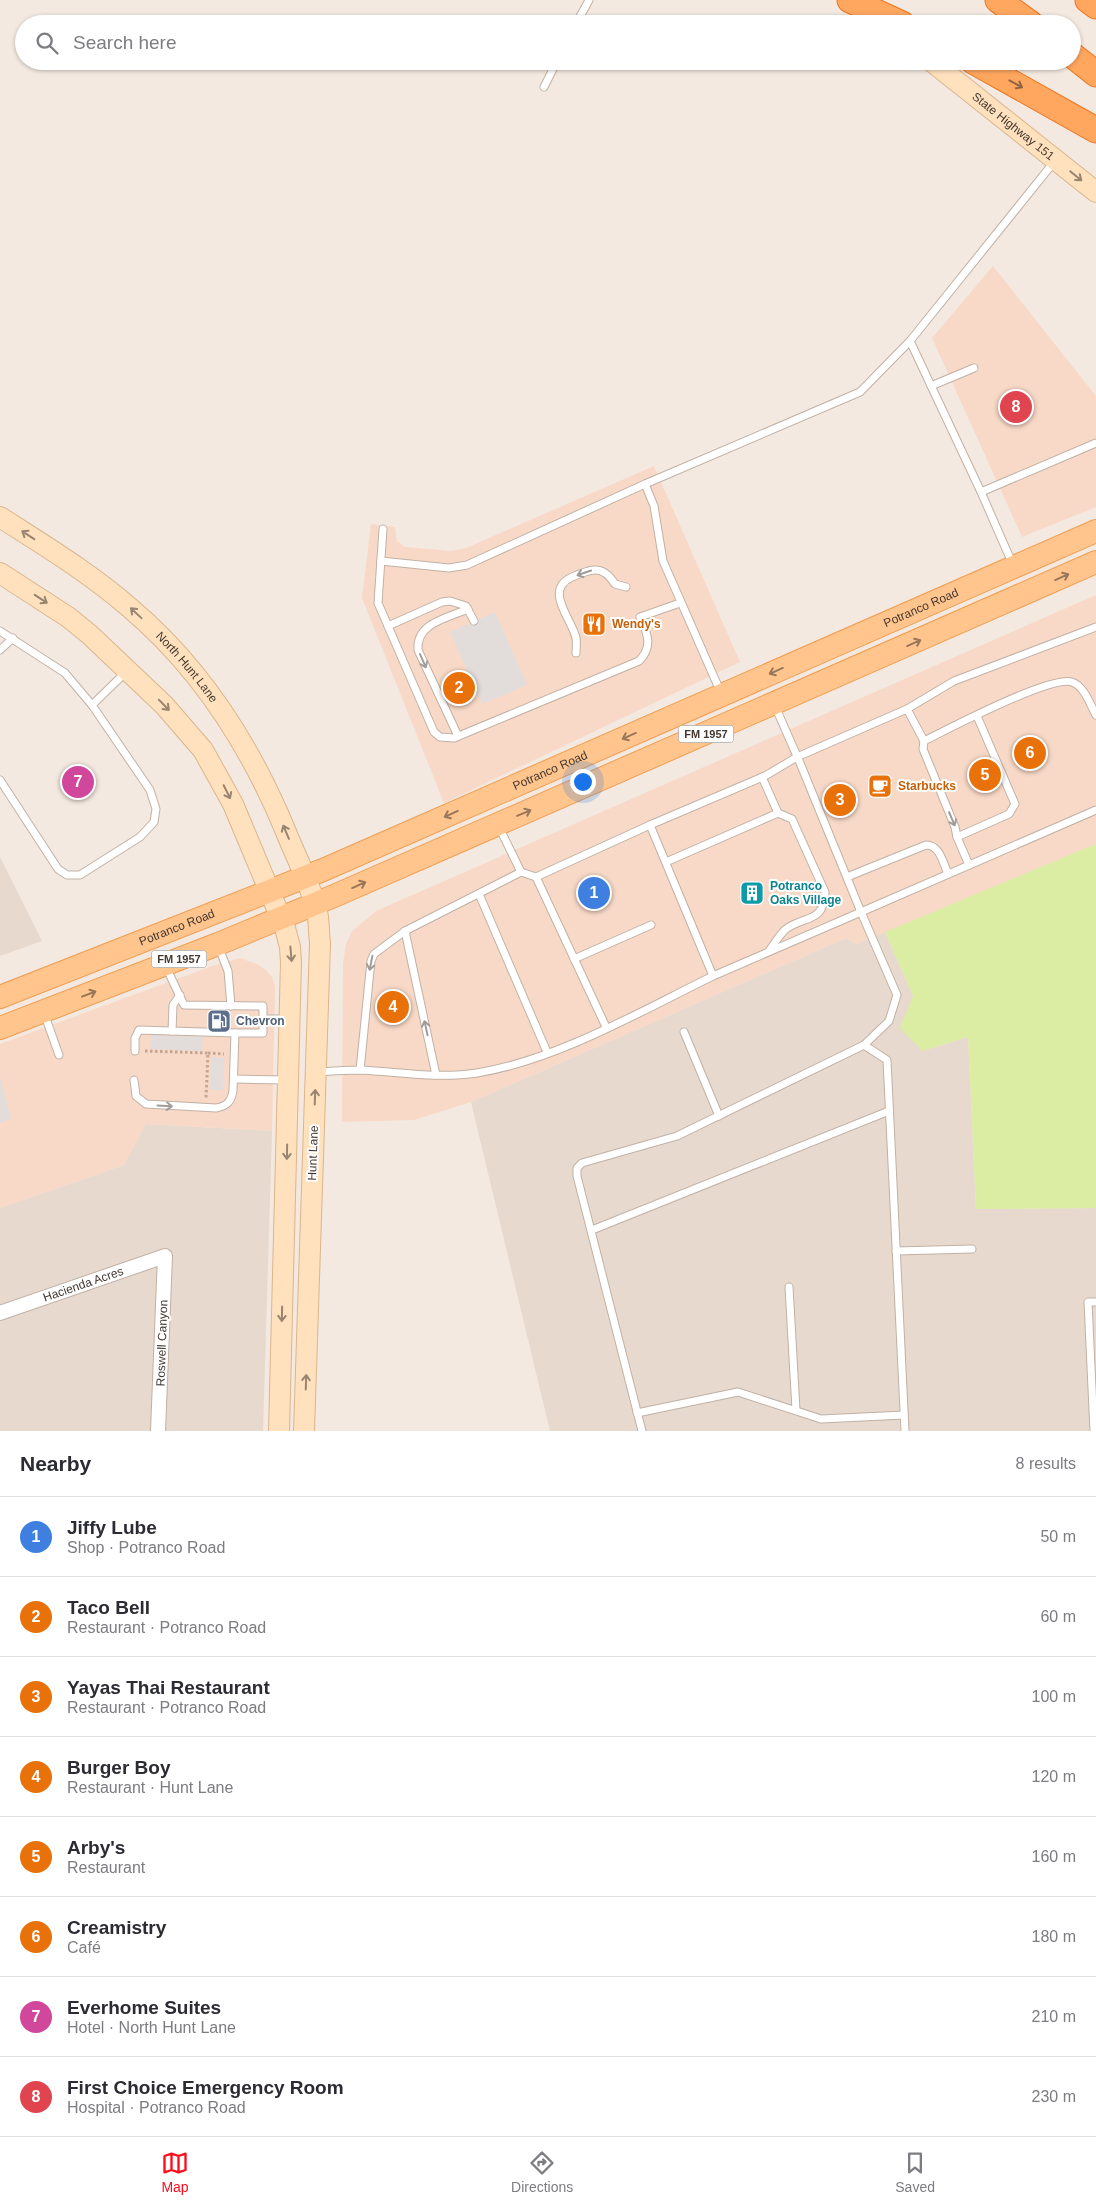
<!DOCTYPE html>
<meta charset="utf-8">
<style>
:root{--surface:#fff;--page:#f2f2f3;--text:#2b2b33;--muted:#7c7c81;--line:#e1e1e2;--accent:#ff0b1c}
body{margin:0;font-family:Arial,sans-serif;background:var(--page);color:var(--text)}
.you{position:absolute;left:582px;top:781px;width:18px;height:18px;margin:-12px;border:4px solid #fff;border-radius:50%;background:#1a73e8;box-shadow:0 0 0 8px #1a73e833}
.badge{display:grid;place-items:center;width:32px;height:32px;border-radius:50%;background:var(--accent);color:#fff;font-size:16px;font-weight:700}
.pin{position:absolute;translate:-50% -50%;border:2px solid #fff;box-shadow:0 1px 5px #0006}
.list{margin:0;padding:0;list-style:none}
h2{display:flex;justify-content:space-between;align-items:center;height:65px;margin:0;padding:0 20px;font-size:21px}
h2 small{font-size:16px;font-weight:400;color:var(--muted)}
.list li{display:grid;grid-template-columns:32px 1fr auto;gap:15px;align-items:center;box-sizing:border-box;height:80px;padding:0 20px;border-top:1px solid var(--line)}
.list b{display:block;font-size:19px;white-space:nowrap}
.list p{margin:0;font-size:16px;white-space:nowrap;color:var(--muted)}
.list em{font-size:16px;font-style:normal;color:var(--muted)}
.icon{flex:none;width:28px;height:28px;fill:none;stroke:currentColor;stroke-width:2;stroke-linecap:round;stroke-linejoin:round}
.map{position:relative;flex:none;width:1096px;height:1431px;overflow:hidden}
.search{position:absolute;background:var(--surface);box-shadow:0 1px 4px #0004;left:15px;right:15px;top:15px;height:55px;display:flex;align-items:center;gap:12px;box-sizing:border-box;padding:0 18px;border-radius:28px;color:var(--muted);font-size:19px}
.sheet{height:705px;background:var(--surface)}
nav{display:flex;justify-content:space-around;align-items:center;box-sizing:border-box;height:70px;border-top:1px solid var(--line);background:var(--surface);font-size:14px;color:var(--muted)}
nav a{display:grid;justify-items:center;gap:2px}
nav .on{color:var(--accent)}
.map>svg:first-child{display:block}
</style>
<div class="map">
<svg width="1096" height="1431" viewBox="0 0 1096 1431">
<rect width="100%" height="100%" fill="#f3e9e0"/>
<g fill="#e7d9ce">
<polygon points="0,857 42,941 0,956"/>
<polygon points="885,932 913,996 922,1051 968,1037 976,1209 1096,1208 1096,1431 550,1431 471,1102 846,938 857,944"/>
<polygon points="145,1124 272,1131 263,1431 0,1431 0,1208 124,1165"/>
</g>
<g fill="#f8d9c7">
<polygon points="993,266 1096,396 1096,507 1022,537 932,338"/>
<polygon points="654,466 740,662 444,803 362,598 371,524 395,527 397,541 405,547 451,551 466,548"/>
<polygon points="1096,595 1096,844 857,944 846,938 471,1102 414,1120 342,1122 343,963 346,944 352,931 376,911"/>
<polygon points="240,958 257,964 266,970 272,977 275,987 272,1131 146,1124 124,1165 0,1208 0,1044 212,966"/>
</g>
<polygon fill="#dbeca3" points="1096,844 1096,1208 976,1209 968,1037 922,1051 900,1028 913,996 885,932"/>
<g fill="#e2ddda">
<polygon points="495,612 527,685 482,704 450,632"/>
<polygon points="151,1035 203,1037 202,1051 150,1049"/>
<polygon points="211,1057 224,1058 223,1090 210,1090"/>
<polygon points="0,1077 11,1119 0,1123"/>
</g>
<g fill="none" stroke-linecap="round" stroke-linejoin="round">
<g stroke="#c1b1a5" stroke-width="9">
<g id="service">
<polyline points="576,24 589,0"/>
<polyline points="544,87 557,61"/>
<polyline points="931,386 974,368"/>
<polyline points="645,484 654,506 663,561 721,693"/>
<polyline points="981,492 1096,443"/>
<path d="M383,529L378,603L434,732L440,737L454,738L639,661C653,647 648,634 640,617L680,603"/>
<polyline points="381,561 449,568 467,565 645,484 860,392 910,341"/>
<polyline points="1013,565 981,492 910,341 1054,162"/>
<polyline points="388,626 442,602 450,601 466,606 474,621"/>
<polyline points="0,631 65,673 92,705 150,790 156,809 154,822 140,837 80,875 67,875 58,869 0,780"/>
<polyline points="0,650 13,638"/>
<path d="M576,653C576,649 577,643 576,638C572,619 543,590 572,577C579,574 586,571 594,570C604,569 610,576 615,584L626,587"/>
<polyline points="92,705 126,672"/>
<polyline points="775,706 800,763 861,912 1096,810"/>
<polyline points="907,709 954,681 1096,627"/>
<path d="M458,736L418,650C416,623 447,618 468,609"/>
<polyline points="924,741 923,749 955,827 957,837"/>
<polyline points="499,827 521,872 536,877 606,1027"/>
<polyline points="666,862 778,813 762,777"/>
<polyline points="969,865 957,837 1009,814 1015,804 977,716"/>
<polyline points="536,877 650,825"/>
<path d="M847,877L926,845C940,845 943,863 948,874"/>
<polyline points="479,894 547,1052"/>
<polyline points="405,931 436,1075"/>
<polyline points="219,948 228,971 231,1006"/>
<path d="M769,951C774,944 780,934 786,929C806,915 824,923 825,892L792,819L778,813"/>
<polyline points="574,959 651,925"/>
<polyline points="166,967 184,1005 263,1006 263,1019"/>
<polyline points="713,976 861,912 897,995 889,1021 864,1045"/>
<polyline points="44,1013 59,1055"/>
<polyline points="172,1031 173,1005 180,995"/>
<polyline points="684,1032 719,1116"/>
<polyline points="235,1033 263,1033 263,1019 289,1019"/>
<polyline points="360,1070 371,961 374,954 405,931 521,872"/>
<path d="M318,1072C332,1071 346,1070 360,1070C400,1072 438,1079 477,1073C557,1060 641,1011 713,976L650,825L765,776L797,757L907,709L924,741C948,729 1051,675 1072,682C1084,686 1090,704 1096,715"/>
<polyline points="234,1079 286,1080"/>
<path d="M134,1080L136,1096L146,1104L216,1108C227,1106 231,1102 233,1091L235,1033L139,1030L135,1038V1051"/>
<polyline points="592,1230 889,1111"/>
<polyline points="896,1251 972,1249"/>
<polyline points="789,1287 796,1410"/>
<polyline points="637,1413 738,1392 821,1419 904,1415"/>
<polyline points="642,1431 577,1176 577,1168 582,1163 677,1136 864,1045 887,1060 905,1431"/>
<polyline points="1094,1431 1088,1302 1096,1302"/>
</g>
</g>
<g stroke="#c1b1a5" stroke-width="16">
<g id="minor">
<path id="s1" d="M0,1313L165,1256L158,1431"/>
</g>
</g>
<g stroke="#dbb58c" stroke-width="22">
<g id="secondary">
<path id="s2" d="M931,61L1096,192"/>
<path id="s3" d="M0,517C45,546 90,573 130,608C201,668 251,747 286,832C295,855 315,894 318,917C319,926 319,935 320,943L304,1431"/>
<polyline points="0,573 68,617 89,634 164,705 203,750 233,804 285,928 290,947 291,962 279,1431"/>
</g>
</g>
<g stroke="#f19d50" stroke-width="24">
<g id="primary">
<path id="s4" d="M0,997L323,870L1096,531"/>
<polyline points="0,1028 218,944 334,896 1096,562"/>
</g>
</g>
<g stroke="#ee741e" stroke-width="27">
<g id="motorway">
<polyline points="850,0 902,24"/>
<polyline points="998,0 1031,24"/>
<polyline points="1088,0 1096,6"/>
<polyline points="1072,55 1096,74"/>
<polyline points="973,61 1096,130"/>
</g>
</g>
<g stroke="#c2a692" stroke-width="3" stroke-dasharray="2.5 2.5" stroke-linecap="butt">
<polyline points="145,1051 208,1053 206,1098"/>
<polyline points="208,1053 224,1054"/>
</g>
<use href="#service" stroke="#fff" stroke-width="7"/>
<use href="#minor" stroke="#fff" stroke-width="14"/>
<use href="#secondary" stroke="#ffe1be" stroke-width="20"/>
<use href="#primary" stroke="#ffc58d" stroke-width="22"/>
<use href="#motorway" stroke="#ffa65f" stroke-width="25"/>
</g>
<defs><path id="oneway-shaft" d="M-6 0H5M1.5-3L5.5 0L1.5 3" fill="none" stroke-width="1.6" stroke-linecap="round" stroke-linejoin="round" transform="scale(1.25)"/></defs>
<use stroke="#8f6443" href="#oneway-shaft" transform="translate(1016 84) rotate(29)"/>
<g stroke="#988470">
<use href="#oneway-shaft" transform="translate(1076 176) rotate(39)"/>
<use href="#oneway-shaft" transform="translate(28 535) rotate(-147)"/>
<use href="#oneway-shaft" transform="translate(41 599) rotate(33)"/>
<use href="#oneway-shaft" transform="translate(136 613) rotate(-137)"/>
<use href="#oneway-shaft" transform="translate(164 705) rotate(46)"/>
<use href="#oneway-shaft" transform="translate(227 792) rotate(64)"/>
<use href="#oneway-shaft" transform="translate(286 832) rotate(-113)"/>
<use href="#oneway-shaft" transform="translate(291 954) rotate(85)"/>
<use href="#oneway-shaft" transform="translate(315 1097) rotate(-88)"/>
<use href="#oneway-shaft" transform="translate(287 1152) rotate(91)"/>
<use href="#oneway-shaft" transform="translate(282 1314) rotate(91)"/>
<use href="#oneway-shaft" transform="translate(306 1382) rotate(-88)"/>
</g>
<g stroke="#a29c98">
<use href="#oneway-shaft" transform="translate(584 573) rotate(161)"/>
<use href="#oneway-shaft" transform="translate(423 661) rotate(66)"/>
<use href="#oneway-shaft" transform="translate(952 819) rotate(67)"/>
<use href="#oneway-shaft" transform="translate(371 963) rotate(101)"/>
<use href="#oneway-shaft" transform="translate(426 1028) rotate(-102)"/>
<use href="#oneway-shaft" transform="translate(165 1106) rotate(3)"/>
</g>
<g stroke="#98775a">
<use href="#oneway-shaft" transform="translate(1062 577) rotate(-24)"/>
<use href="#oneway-shaft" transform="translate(914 643) rotate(-24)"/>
<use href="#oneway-shaft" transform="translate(776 671) rotate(156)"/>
<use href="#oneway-shaft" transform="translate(629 736) rotate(156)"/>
<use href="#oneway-shaft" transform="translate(524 813) rotate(-23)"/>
<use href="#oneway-shaft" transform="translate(451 814) rotate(156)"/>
<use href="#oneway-shaft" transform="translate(359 885) rotate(-24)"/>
<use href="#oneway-shaft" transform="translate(89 994) rotate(-21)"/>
</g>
<defs>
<g id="restaurant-square" transform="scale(1.25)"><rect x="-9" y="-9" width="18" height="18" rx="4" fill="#e8710a" stroke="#fff"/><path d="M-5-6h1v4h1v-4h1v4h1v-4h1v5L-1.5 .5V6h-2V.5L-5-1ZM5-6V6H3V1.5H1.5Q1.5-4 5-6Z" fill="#fff"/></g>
<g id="cafe-square" transform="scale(1.25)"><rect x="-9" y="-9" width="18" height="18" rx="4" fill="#e8710a" stroke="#fff"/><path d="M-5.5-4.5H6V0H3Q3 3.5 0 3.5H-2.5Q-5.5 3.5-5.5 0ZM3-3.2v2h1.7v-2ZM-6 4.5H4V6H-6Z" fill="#fff"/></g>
<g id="building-square" transform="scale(1.25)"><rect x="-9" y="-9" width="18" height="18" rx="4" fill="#0f9aa8" stroke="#fff"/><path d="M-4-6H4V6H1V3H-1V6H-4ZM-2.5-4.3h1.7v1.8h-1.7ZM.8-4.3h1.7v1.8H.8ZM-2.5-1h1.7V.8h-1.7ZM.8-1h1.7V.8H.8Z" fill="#fff"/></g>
<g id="fuel-square" transform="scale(1.25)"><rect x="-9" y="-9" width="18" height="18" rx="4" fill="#5c6f8a" stroke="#fff"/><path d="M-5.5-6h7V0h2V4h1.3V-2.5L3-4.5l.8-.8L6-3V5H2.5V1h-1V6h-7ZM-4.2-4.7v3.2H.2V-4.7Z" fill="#fff"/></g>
</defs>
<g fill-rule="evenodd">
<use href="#restaurant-square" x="594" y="624"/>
<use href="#cafe-square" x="880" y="786"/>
<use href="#building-square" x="752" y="893"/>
<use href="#fuel-square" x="219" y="1021"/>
</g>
<g text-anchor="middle" stroke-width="4" stroke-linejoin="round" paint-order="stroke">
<g fill="#fff" stroke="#7c746f" stroke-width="1">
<rect x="678.5" y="725.5" width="55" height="17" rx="4"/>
<rect x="151.5" y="950.5" width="55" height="17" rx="4"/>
</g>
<g font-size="11" font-weight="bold" fill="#443831">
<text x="706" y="738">FM 1957</text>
<text x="179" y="963">FM 1957</text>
</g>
<g font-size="12" fill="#443831" stroke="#fff">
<text dy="4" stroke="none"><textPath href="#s2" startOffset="105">State Highway 151</textPath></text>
<text dy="4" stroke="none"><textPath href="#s4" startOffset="1000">Potranco Road</textPath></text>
<text dy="4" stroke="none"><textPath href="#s3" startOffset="241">North Hunt Lane</textPath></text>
<text dy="4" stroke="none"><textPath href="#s4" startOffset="595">Potranco Road</textPath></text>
<text dy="4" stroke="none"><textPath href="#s4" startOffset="190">Potranco Road</textPath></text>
<text transform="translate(313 1153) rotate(-88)" y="4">Hunt Lane</text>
<text dy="4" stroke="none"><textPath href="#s1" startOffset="88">Hacienda Acres</textPath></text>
<text transform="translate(162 1343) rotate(-88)" y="4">Roswell Canyon</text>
</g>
<g font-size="12" font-weight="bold" fill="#c56008" stroke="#fff" text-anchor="start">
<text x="612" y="628">Wendy's</text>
<text x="898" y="790">Starbucks</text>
</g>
<g font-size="12" font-weight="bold" fill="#0d838f" stroke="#fff" text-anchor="start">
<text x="770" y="890">Potranco<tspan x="770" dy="14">Oaks Village</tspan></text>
</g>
<g font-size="12" font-weight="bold" fill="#4e5e75" stroke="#fff" text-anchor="start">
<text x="236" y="1025">Chevron</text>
</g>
</g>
</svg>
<div class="you"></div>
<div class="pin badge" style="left:594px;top:893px;background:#3f7fe0">1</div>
<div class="pin badge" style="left:459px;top:688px;background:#e8710a">2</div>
<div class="pin badge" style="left:840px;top:800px;background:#e8710a">3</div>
<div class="pin badge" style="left:393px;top:1007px;background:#e8710a">4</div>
<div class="pin badge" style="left:985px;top:775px;background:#e8710a">5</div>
<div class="pin badge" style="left:1030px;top:753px;background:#e8710a">6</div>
<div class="pin badge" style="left:78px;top:782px;background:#d1479c">7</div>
<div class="pin badge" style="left:1016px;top:407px;background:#e0444e">8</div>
<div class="search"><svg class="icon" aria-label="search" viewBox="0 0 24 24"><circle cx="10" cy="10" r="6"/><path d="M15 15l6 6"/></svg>Search here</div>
</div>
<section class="sheet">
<h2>Nearby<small>8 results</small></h2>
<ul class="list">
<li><span class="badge" style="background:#3f7fe0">1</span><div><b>Jiffy Lube</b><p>Shop · Potranco Road</p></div><em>50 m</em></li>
<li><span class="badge" style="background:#e8710a">2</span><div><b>Taco Bell</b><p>Restaurant · Potranco Road</p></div><em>60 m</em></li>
<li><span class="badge" style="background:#e8710a">3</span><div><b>Yayas Thai Restaurant</b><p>Restaurant · Potranco Road</p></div><em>100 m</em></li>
<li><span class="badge" style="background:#e8710a">4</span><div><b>Burger Boy</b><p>Restaurant · Hunt Lane</p></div><em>120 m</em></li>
<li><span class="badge" style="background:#e8710a">5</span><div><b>Arby's</b><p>Restaurant</p></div><em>160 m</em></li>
<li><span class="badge" style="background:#e8710a">6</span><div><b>Creamistry</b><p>Café</p></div><em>180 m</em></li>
<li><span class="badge" style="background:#d1479c">7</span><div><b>Everhome Suites</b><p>Hotel · North Hunt Lane</p></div><em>210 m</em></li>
<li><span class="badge" style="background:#e0444e">8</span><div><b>First Choice Emergency Room</b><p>Hospital · Potranco Road</p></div><em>230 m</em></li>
</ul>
</section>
<nav>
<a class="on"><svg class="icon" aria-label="map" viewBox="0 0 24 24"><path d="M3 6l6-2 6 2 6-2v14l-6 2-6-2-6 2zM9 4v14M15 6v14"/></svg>Map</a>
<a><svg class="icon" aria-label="directions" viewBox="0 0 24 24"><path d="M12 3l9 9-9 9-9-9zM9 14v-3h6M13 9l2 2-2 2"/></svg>Directions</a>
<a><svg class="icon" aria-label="saved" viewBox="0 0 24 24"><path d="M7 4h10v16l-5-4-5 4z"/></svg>Saved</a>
</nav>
